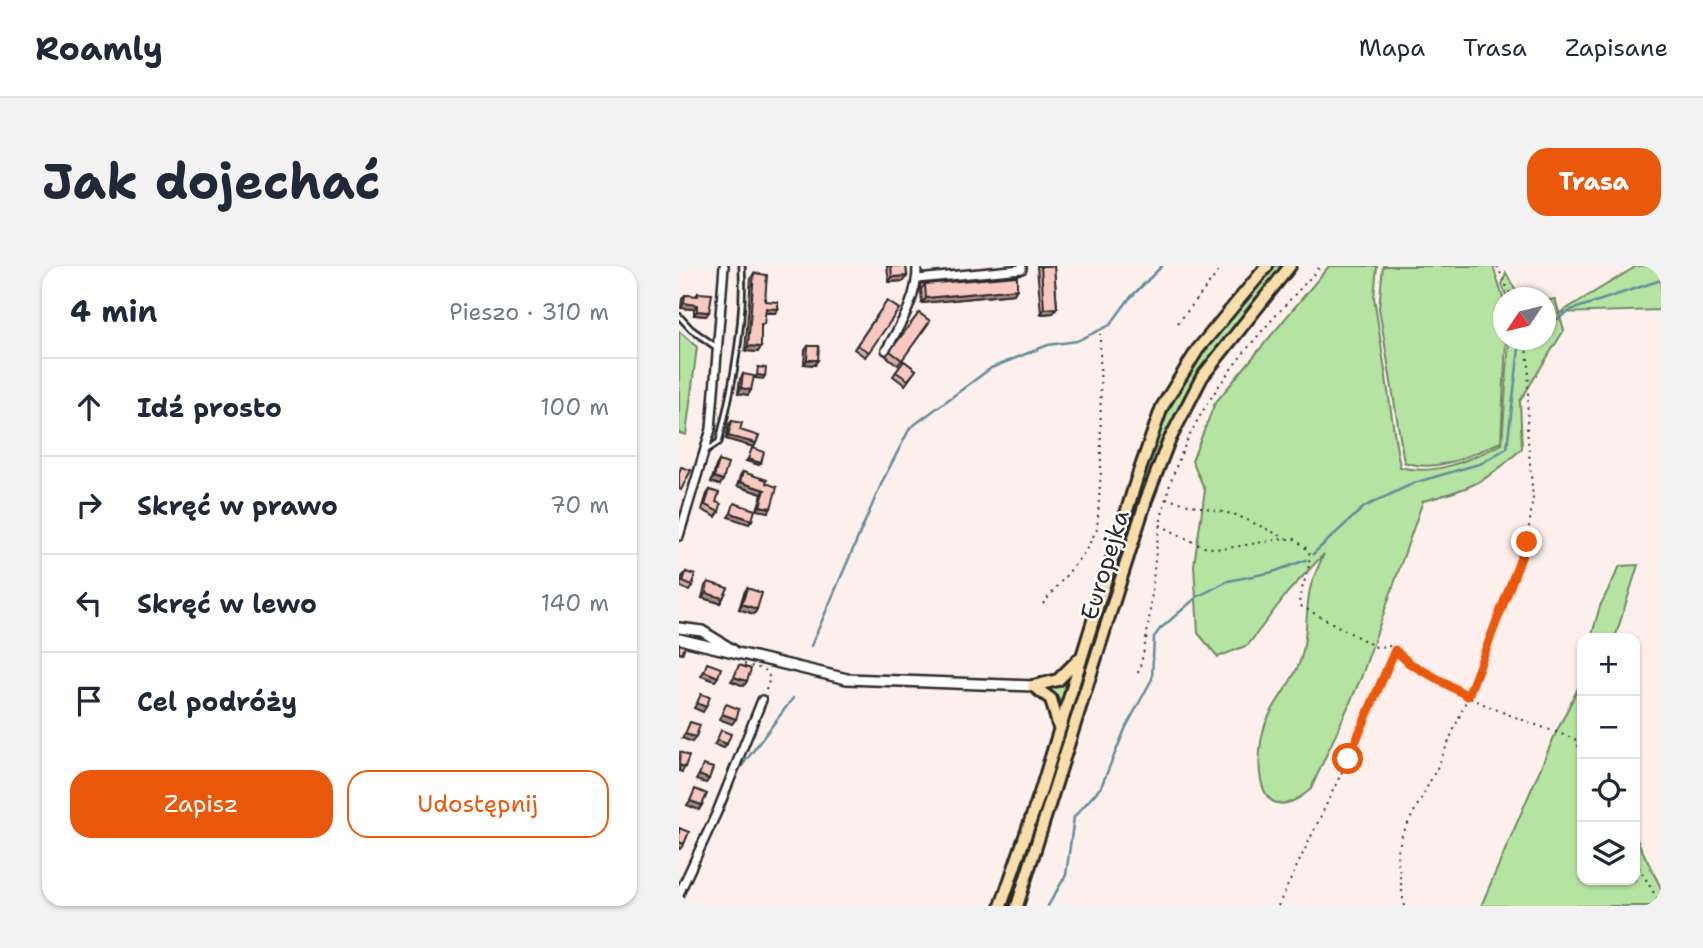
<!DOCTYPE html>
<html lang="pl">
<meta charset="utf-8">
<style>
:root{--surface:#fff;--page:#f2f2f3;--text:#1f2937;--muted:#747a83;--line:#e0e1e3;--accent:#ea580c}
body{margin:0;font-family:"Shantell Sans",sans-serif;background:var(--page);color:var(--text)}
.controls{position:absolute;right:21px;bottom:21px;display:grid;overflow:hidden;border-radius:14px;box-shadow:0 2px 5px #0004}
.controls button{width:63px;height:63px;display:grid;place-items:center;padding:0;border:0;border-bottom:2px solid var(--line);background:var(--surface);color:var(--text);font:35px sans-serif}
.compass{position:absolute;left:814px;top:21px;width:63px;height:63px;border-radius:50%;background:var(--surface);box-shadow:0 2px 5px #0004;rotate:235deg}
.stop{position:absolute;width:21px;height:21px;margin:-16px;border:5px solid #ea580c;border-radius:50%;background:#fff}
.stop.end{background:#ea580c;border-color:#fff;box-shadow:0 2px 7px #0008}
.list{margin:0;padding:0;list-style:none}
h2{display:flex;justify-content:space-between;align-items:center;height:91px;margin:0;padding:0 28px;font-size:30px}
h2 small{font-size:23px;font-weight:400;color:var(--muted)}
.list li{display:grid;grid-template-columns:46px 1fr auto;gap:21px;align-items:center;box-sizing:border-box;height:98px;padding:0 28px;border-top:2px solid var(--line)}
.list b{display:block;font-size:26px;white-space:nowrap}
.list em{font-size:23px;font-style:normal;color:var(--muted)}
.actions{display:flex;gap:14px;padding:21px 28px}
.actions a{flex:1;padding:16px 0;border:2px solid var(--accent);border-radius:21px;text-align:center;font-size:24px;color:var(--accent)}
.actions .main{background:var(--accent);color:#fff}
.icon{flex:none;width:38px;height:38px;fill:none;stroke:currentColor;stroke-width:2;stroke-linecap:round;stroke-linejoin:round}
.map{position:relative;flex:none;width:982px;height:640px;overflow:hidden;border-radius:21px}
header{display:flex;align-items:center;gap:42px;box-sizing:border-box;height:98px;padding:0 35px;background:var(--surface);border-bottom:2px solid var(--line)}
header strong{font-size:33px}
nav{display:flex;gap:38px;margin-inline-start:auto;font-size:24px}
.intro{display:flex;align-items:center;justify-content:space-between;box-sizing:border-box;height:168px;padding:0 42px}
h1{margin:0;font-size:49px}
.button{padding:18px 32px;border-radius:21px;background:var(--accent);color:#fff;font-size:24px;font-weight:700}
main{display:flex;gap:42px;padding:0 42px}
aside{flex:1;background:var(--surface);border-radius:21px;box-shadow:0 2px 5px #0004}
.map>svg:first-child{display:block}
</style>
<header>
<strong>Roamly</strong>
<nav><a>Mapa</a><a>Trasa</a><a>Zapisane</a></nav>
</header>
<div class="intro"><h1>Jak dojechać</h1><a class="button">Trasa</a></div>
<main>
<aside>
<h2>4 min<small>Pieszo · 310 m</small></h2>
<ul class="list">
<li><svg class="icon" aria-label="ahead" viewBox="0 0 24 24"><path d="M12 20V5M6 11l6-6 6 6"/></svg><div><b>Idź prosto</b></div><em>100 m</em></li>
<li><svg class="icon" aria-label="right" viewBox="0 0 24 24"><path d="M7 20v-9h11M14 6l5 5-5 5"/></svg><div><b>Skręć w prawo</b></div><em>70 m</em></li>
<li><svg class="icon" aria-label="left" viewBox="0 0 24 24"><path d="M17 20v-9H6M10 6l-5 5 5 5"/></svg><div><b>Skręć w lewo</b></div><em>140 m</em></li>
<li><svg class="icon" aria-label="arrive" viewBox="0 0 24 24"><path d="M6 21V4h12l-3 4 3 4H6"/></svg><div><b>Cel podróży</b></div></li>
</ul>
<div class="actions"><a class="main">Zapisz</a><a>Udostępnij</a></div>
</aside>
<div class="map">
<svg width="982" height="640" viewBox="0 0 982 640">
<rect width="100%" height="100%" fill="#fdefec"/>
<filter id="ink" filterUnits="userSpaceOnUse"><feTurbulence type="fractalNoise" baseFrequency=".0143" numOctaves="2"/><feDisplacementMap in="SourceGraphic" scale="14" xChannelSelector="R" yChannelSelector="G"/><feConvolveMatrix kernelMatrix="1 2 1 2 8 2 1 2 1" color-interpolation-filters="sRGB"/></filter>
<g filter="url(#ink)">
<g fill="#b5e3a2" stroke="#708766" stroke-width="2">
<path d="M595,0H604C552,61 507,119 476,193L345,604L332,640H327L482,159C508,98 553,50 595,0Z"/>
<path d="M650,0H698L695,31L717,179L721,201C757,211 791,193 823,178L830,74H866L867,35L876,33L885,64L841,135L843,182C808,216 791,223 744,235L682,412L632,523C578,569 574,496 586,459C594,437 612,419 620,398C629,375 626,347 631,323C634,311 640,299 645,288L609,326L569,379L539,391L519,367L515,299L526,224L513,195L536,137Z"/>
<path d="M704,0H814L824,32V74H827L822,176C790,189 759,208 725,196L700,42Z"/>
<polygon points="958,0 982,0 982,44 881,47"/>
<polygon points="827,7 839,29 844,31 828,31 823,19"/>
<polygon points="0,65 18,81 7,169 0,167"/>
<polygon points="959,299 936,372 912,372 921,340 941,300"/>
<polygon points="391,410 391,412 381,442 367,422"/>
<polygon points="903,414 903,614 956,614 956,570 982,622 982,640 802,640 875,471"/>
</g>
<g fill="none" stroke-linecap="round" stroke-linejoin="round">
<g stroke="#608f99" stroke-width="2.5">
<polyline points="866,61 892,44 982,14"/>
<polyline points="634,288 685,241 735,217 803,197 828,182 841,74"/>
<polyline points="132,380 204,214 231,162 312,102 369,79 398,75 431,59 450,33 483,0"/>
<polyline points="52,521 59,505 114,432"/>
<polyline points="369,640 387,609 395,551 422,521 447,461 473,413 475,371 481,363 518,331 549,315 594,306 627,294"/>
</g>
<g stroke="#2b2b2b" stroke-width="9">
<g id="service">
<polyline points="0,50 12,63 37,81"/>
<path d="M26,185L40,176C54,120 66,57 63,0"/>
</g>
</g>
<g stroke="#2b2b2b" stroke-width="12">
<g id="minor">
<polyline points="238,13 343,3 343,0"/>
<path d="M207,84C222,58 239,31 238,0"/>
<polyline points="0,270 32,163 45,0"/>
<polyline points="0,628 38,546 83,434"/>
</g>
</g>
<g stroke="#2b2b2b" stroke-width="14">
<g id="tertiary">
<polyline points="0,362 23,365 54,384"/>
<polyline points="0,373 168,413 354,420"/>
</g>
</g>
<g stroke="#2b2b2b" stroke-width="16">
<g id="primary">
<polyline points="354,420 379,414 400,393"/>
<polyline points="354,420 372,433 379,459"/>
<polyline points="322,640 361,527 457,215 483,141 519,83 588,0"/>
<polyline points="338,640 467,234 489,177 523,111 611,0"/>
</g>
</g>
<g stroke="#2b2b2b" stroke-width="2" stroke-dasharray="2 5" stroke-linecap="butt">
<polyline points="818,0 833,32"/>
<polyline points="499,57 544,0"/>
<polyline points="487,233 557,249 607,272"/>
<path d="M481,259L524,281L543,283L602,273H616L630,285C633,305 621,319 620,339L697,381L712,380C761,427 833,450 896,473L903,489"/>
<polyline points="364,338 406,286 418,263 422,204 421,68"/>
<polyline points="65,398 86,404 91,412 86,427"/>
<path d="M459,407C474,360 472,307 481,259C502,146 568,81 642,0"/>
<polyline points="956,595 982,639"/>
<polyline points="599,640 669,493 716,384"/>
<polyline points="725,640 718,588 723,569 759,500 810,382 848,276 854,232 848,163 850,98 845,74"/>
</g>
<use href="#service" stroke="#fff" stroke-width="3.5"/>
<use href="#minor" stroke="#fff" stroke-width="7"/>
<use href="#tertiary" stroke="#fff" stroke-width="9"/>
<use href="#primary" stroke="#f9deab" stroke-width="10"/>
</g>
<g fill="#d6ada6" stroke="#2b2b2b" stroke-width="2">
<polygon points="208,0 227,0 228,10 225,15 210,16"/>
<polygon points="358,0 375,0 378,42 374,47 362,48"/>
<polygon points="75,7 86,35 99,43 96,47 86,47 82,62 79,86 66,85 72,12"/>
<polygon points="246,18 335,28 243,37 242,23"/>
<polygon points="19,27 27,50 15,49 15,43 2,42 3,33 6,29 17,30"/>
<polygon points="208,35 220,43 186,91 175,83"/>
<polygon points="240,47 251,55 219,99 207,90"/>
<polygon points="129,80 136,99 125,98 126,84"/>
<polygon points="225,95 237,104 226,119 214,110"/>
<polygon points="64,108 72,124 69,129 59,127 61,113"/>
<polygon points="53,155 61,164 77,177 75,181 47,173 50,158"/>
<polygon points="40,195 41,219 32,216 37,200"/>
<polygon points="64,206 87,217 90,246 78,244 83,228 58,220 61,210"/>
<polygon points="31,224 37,236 40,246 37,251 23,244 28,228"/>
<polygon points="7,306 13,320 10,325 1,320 3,311"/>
<polygon points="29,316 44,332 41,337 23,332 26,320"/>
<polygon points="68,322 78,343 75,348 60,343 65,327"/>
<polygon points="0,562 5,578 1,583 0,582"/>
</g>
<g fill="#ae8d87" stroke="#2b2b2b" stroke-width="2">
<polygon points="228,10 225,15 210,16 213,11"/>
<polygon points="338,23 335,28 243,37 247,32"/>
<polygon points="5,37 18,39 15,43 2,42"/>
<polygon points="87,42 99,43 96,47 83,46"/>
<polygon points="378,42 374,47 362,48 365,43"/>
<polygon points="18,45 30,46 27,50 15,49"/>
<polygon points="69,80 82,81 79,86 66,85"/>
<polygon points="128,94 139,94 136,99 125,98"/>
<polygon points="78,109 86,110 84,113 76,112"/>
<polygon points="62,122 72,124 69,129 59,127"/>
<polygon points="49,170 77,177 75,181 47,173"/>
<polygon points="69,193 82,197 80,199 67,195"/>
<polygon points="35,211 44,214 41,219 32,216"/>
<polygon points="61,216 86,224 83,228 58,220"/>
<polygon points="81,240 92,242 90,246 78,244"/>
<polygon points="52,247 73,254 70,258 49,251"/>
<polygon points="27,327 44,332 41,337 23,332"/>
<polygon points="63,338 78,343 75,348 60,343"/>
<polygon points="25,405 39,411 36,415 22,410"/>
<polygon points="55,411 68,415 65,420 52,415"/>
<polygon points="18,437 27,441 24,446 15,442"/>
<polygon points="43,448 57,453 53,458 40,453"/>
<polygon points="6,468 17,471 13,476 3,472"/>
<polygon points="38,474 48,478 45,482 35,479"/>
<polygon points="0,499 6,501 3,506 0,505"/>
<polygon points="20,509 30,513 27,517 17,514"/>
<polygon points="11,535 23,539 20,544 8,539"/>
</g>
<g fill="#f9c9c1" stroke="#2b2b2b" stroke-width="2">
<polygon points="212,0 227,0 228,10 213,11"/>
<polygon points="362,0 375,0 378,42 365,43"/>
<polygon points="75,7 88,9 86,35 99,36 99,43 87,42 85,58 82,58 82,81 69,80"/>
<polygon points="338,10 338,23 247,32 246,18"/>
<polygon points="19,27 33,28 30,46 18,45 18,39 5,37 6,29 19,30"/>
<polygon points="208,35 220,43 190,86 178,79"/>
<polygon points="240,47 251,55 223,94 211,85"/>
<polygon points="129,80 140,80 139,94 128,94"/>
<polygon points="225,95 237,104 229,114 217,106"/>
<polygon points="79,101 87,102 86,110 78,109"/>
<polygon points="64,108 75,110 72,124 62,122"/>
<polygon points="53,155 63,157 61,164 80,170 77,177 49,170"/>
<polygon points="73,182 85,186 82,197 69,193"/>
<polygon points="40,195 49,198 44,214 35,211"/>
<polygon points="2,201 12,204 2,224 0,223 0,208"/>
<polygon points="64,206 88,214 87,217 98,221 92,242 81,240 86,224 61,216"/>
<polygon points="31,224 40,227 37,236 42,238 40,246 26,239"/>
<polygon points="55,237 76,244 73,254 52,247"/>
<polygon points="7,306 16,309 13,320 4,316"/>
<polygon points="29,316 49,322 44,332 27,327"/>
<polygon points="68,322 83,327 78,343 63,338"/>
<polygon points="0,378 6,380 3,388 0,387"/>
<polygon points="28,397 42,402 39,411 25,405"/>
<polygon points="60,399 72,403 68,415 55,411"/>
<polygon points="22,428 31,431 27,441 18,437"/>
<polygon points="47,438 60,443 57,453 43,448"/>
<polygon points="11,456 21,459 17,471 6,468"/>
<polygon points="42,464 52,468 48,478 38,474"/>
<polygon points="1,486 10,490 6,501 0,499"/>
<polygon points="24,499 34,502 30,513 20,509"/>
<polygon points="16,523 28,528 23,539 11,535"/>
<polygon points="0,562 10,566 5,578 0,576"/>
</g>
</g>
<g fill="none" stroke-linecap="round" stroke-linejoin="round" filter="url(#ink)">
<polyline stroke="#ea580c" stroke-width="9" points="669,493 716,384 730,397 789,430 848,276"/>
</g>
<g text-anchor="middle" stroke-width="5" stroke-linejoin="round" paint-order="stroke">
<g font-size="24" fill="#2b2b2b" stroke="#fff">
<text transform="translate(426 299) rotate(-73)" y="8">Europejka</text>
</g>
</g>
</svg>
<div class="controls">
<button>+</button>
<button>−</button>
<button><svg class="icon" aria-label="locate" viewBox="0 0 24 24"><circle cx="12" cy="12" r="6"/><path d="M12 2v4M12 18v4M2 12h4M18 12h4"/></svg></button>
<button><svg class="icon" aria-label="layers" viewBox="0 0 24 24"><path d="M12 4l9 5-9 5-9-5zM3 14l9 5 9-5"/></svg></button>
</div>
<svg class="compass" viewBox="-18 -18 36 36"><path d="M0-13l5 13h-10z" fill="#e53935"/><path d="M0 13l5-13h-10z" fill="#747a83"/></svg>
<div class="stop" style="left:669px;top:493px"></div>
<div class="stop end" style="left:848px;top:276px"></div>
</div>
</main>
